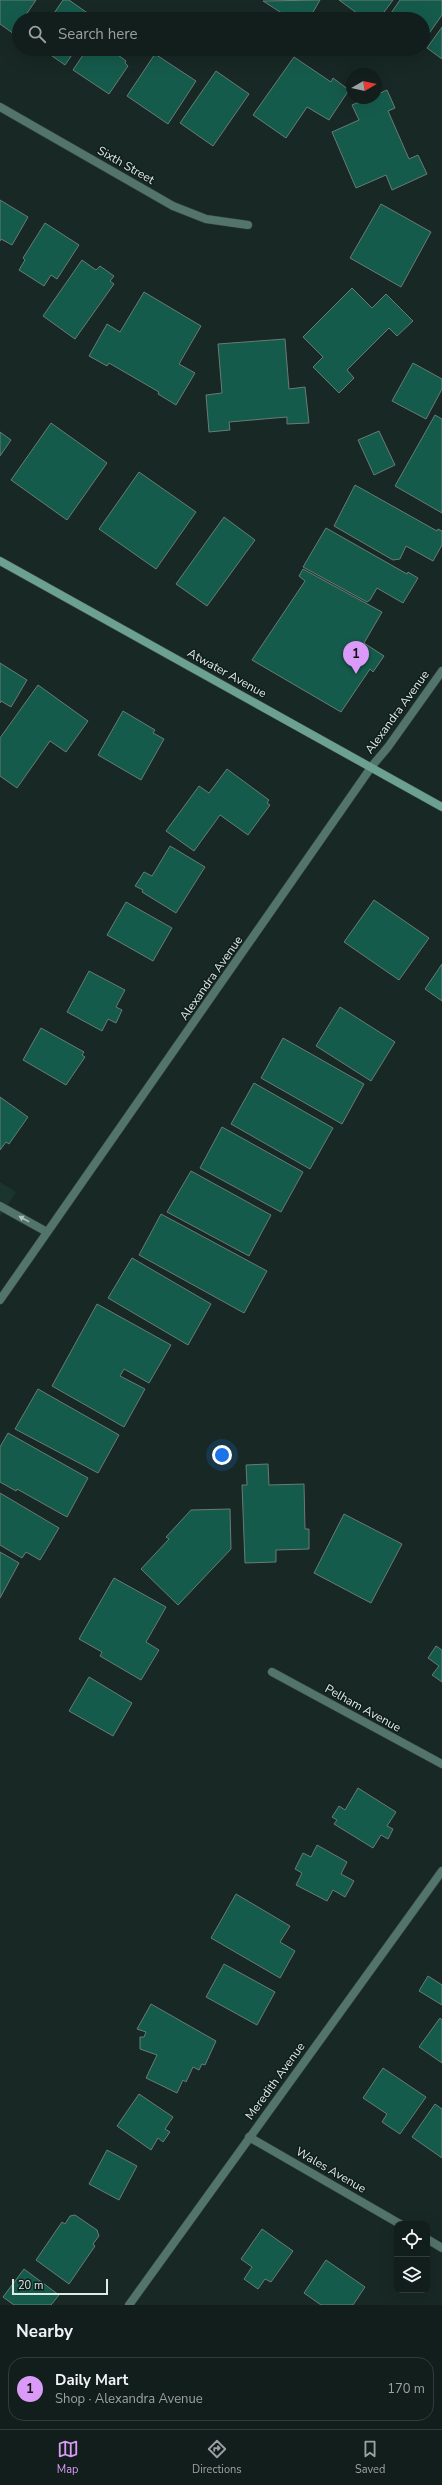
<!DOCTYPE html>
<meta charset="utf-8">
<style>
:root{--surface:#121e1b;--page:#1f2b28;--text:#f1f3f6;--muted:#9ca2a3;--line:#313c3a;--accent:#da9af7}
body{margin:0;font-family:"Nunito Sans",sans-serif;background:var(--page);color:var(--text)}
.controls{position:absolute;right:12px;bottom:12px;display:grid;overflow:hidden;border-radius:8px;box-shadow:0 4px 16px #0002}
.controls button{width:36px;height:36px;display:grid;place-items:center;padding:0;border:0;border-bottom:1px solid var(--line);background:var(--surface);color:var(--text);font:20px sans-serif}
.compass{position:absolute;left:346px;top:68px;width:36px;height:36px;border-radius:50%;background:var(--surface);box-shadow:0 4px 16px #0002;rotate:81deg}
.scale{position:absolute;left:12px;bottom:10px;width:96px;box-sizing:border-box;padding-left:4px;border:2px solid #e0eae7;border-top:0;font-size:11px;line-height:14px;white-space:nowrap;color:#e0eae7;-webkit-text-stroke:3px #0f1e1a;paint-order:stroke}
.you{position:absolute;left:222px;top:1455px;width:14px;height:14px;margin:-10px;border:3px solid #fff;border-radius:50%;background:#1a73e8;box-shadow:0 0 0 6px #1a73e833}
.badge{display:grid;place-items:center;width:26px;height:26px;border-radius:50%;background:var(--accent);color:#111;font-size:13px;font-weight:700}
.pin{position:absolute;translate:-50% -33px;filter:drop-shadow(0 1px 2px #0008)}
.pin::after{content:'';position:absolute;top:21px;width:14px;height:12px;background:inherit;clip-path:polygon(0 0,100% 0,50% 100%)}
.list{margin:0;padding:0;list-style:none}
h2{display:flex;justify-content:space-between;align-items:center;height:52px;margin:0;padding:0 16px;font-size:17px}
h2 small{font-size:13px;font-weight:400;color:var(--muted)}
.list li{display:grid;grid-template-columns:26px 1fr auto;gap:12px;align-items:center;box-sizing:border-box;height:64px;margin:0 8px 8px;padding:0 8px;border:1px solid var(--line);border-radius:16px}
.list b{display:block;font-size:15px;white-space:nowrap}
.list p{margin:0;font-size:13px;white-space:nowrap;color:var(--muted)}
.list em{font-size:13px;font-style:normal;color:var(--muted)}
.icon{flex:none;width:22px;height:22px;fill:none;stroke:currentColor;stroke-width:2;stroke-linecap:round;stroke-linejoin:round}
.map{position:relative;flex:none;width:442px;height:2305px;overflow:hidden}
.search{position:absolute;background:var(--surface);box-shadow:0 4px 16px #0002;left:12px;right:12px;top:12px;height:44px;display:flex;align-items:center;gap:10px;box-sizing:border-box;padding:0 14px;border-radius:22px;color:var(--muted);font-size:15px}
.sheet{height:124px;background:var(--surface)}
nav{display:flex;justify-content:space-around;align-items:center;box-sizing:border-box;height:56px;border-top:1px solid var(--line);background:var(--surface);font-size:11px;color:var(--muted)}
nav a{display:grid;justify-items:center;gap:2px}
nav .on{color:var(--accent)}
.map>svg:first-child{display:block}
</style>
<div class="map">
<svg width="442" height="2305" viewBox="0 0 442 2305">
<rect width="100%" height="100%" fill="#182824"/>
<polygon fill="#1c342e" points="0,1182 16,1192 0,1217"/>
<g fill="#155b4c" stroke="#697b75">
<polygon points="0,0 36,0 23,19 19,19 19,26 14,34 0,24"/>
<polygon points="63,0 69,0 96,19 50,19"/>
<polygon points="320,0 309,19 291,19 263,1"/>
<polygon points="339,0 393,0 379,19 365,19"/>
<polygon points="400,0 442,0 442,15 423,42 423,19 387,19"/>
<polygon points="442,27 442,59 427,48"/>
<polygon points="42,49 76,49 65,65"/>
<polygon points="87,49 116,49 114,52 126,61 125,63 128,66 109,94 73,70"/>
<polygon points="155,54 196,81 168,124 127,96"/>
<polygon points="294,57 331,82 333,78 349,90 329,120 307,107 286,138 253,115"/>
<polygon points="216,71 249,94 213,146 180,123"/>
<polygon points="387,90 395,108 388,111 409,159 418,155 427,174 392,190 386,175 356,188 332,132 359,120 352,105 369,98 376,98 376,95"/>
<polygon points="0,200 28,217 12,245 1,239 0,241"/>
<polygon points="381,204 431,232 401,287 350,258"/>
<polygon points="45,223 79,245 57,279 51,275 44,286 19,270 25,260 23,258"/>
<polygon points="82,260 96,270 100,266 114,276 110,281 114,284 75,339 43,316"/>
<polygon points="352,288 372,308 386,294 413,321 397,336 389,328 347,370 354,378 339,393 313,367 323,357 303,337"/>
<polygon points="144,292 201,326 179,364 195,373 176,405 158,394 159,392 109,363 107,366 89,356 107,324 120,332"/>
<polygon points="285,339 289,389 305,387 309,423 287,424 287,417 229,422 230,430 209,432 206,395 222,393 218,344"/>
<polygon points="413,363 442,379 442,389 426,419 392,401"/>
<polygon points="435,415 442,419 442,513 395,486"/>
<polygon points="51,423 107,463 67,520 11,480"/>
<polygon points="379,431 395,465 374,475 358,440"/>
<polygon points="0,432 11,440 0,456"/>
<polygon points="139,472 196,512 156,569 99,529"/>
<polygon points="355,485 437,531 438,529 442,531 442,545 433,561 406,546 400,559 393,560 334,526"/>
<polygon points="224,517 255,540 207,606 176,584"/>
<polygon points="326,528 407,574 408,572 418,578 403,603 377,588 370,600 367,602 303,567"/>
<polygon points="303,569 382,612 364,643 384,656 373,672 370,669 341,712 252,660 305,581 299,576"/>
<polygon points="0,663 27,680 11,707 1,701 0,703"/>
<polygon points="38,685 88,721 66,752 50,741 17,788 0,776 0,738"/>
<polygon points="123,711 155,730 153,733 164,739 141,780 98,755"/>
<polygon points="227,769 269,800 267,803 270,805 248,835 220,815 194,851 166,831 199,786 209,793"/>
<polygon points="170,846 205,867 176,913 142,892 143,890 135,886 144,872 152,876"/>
<polygon points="374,900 429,938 399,980 344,942"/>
<polygon points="126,902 172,928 153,961 107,935"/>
<polygon points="442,964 442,1001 425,989"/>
<polygon points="89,971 125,990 116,1007 122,1010 116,1023 108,1019 102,1031 67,1012"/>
<polygon points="340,1007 395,1042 371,1081 316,1046"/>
<polygon points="41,1028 84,1052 82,1055 85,1057 66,1085 23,1060"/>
<polygon points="283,1038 364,1084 342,1124 261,1078"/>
<polygon points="254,1083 333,1128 310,1169 231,1124"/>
<polygon points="0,1097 28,1117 9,1144 6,1142 0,1150"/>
<polygon points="222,1127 303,1172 281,1212 200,1168"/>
<polygon points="191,1171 271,1215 249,1256 167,1212"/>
<polygon points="161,1214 267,1271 244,1313 139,1255"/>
<polygon points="132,1258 211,1304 188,1345 108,1298"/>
<polygon points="97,1304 171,1345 149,1383 124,1369 120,1376 145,1389 124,1427 52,1386"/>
<polygon points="38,1389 119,1435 98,1473 15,1429"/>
<polygon points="8,1433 88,1478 67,1517 17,1489 16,1491 0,1482 0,1447"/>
<polygon points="268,1464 269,1485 304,1484 305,1529 309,1529 309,1549 276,1550 276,1562 245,1563 242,1485 247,1485 246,1465"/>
<polygon points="0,1493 59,1528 40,1560 26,1552 22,1558 0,1545"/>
<polygon points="230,1509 231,1549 178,1605 141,1569 169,1539 166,1537 191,1510"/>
<polygon points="344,1514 402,1544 371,1603 314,1573"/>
<polygon points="0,1552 19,1563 0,1598"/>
<polygon points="114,1578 166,1607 146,1642 159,1650 141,1680 100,1656 102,1652 79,1639"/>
<polygon points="436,1646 442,1650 442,1682 432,1675 439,1666 428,1658"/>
<polygon points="89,1677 132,1703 113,1736 69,1711"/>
<polygon points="358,1788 396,1812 387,1826 393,1829 388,1839 381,1835 373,1848 334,1824 337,1820 332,1817 339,1806 345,1810"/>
<polygon points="317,1845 347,1862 341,1874 354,1881 345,1897 333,1890 327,1901 296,1885 302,1873 295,1869 303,1853 311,1857"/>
<polygon points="236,1894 290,1926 280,1942 295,1951 280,1978 211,1938"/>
<polygon points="224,1964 275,1992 257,2025 206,1997"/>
<polygon points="428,1976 442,1985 442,2005 419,1991"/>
<polygon points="151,2004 216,2041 205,2065 202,2064 199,2070 193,2067 186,2082 183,2080 177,2093 146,2078 157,2055 140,2049 140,2037 144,2037 146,2032 137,2029"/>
<polygon points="440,2018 442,2020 442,2063 419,2047"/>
<polygon points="383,2068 426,2097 400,2134 382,2122 387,2114 363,2098"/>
<polygon points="139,2094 173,2117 165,2129 170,2132 163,2142 158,2138 151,2150 117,2126"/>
<polygon points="435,2104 442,2109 442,2158 412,2137"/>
<polygon points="107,2150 137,2166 119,2200 89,2184"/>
<polygon points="75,2215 97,2230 99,2236 93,2244 95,2246 69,2284 36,2260 62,2222 65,2224 70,2216"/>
<polygon points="262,2229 293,2251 271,2282 265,2279 258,2289 244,2279 252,2267 241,2259"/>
<polygon points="326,2260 365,2287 353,2305 321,2305 304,2293"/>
<polygon points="24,2269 59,2295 51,2305 14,2305 3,2297"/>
</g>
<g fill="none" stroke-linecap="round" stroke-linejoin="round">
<g stroke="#34433f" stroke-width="9">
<polyline id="lane" points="0,1206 47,1232"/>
</g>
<g stroke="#34433f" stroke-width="9">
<g id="street">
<polyline points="0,107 173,206 206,219 248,225"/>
<polyline points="0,1300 372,766 388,747 442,671"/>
<polyline points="272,1672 442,1764"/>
<polyline points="249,2137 400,2224"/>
<polyline points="427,2239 442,2248"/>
<polyline points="129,2305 442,1871"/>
</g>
</g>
<g stroke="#34433f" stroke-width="9">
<polyline id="secondary" points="0,561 442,807"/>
</g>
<use href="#lane" stroke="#53746a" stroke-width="8"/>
<use href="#street" stroke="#53746a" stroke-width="8"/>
<use href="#secondary" stroke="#6ca192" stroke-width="8"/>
</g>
<defs><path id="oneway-solid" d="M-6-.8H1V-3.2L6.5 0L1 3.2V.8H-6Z"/></defs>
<use fill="#afc1bb" href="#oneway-solid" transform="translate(24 1219) rotate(-151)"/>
<g text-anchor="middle" stroke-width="3" stroke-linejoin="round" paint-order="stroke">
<g font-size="12" fill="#e0eae7" stroke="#0f1e1a">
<text transform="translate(126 165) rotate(30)" y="4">Sixth Street</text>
<text transform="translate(227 673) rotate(29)" y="4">Atwater Avenue</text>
<text transform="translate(397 712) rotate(-54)" y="4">Alexandra Avenue</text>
<text transform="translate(211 978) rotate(-55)" y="4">Alexandra Avenue</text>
<text transform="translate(363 1708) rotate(29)" y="4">Pelham Avenue</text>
<text transform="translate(275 2081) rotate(-54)" y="4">Meredith Avenue</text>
<text transform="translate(331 2170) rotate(30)" y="4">Wales Avenue</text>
</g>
</g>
</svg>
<div class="controls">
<button><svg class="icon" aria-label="locate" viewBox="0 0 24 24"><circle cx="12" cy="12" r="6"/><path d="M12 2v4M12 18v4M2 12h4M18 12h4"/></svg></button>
<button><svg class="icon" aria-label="layers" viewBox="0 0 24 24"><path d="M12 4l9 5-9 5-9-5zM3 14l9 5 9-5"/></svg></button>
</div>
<svg class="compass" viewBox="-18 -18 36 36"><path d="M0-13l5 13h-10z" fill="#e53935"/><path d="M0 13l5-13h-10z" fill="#9ca2a3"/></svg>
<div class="scale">20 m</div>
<div class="you"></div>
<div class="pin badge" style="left:356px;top:674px">1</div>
<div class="search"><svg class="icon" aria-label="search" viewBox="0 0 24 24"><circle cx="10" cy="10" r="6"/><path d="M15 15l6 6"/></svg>Search here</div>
</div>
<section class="sheet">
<h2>Nearby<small></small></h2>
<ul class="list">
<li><span class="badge">1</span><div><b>Daily Mart</b><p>Shop · Alexandra Avenue</p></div><em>170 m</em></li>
</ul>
</section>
<nav>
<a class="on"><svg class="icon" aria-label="map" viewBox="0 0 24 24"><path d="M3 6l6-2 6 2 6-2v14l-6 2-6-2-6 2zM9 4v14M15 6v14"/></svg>Map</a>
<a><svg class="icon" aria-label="directions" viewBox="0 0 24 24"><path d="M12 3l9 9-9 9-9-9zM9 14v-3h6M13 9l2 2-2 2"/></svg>Directions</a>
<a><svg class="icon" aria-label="saved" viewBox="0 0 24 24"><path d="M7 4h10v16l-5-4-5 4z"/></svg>Saved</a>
</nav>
